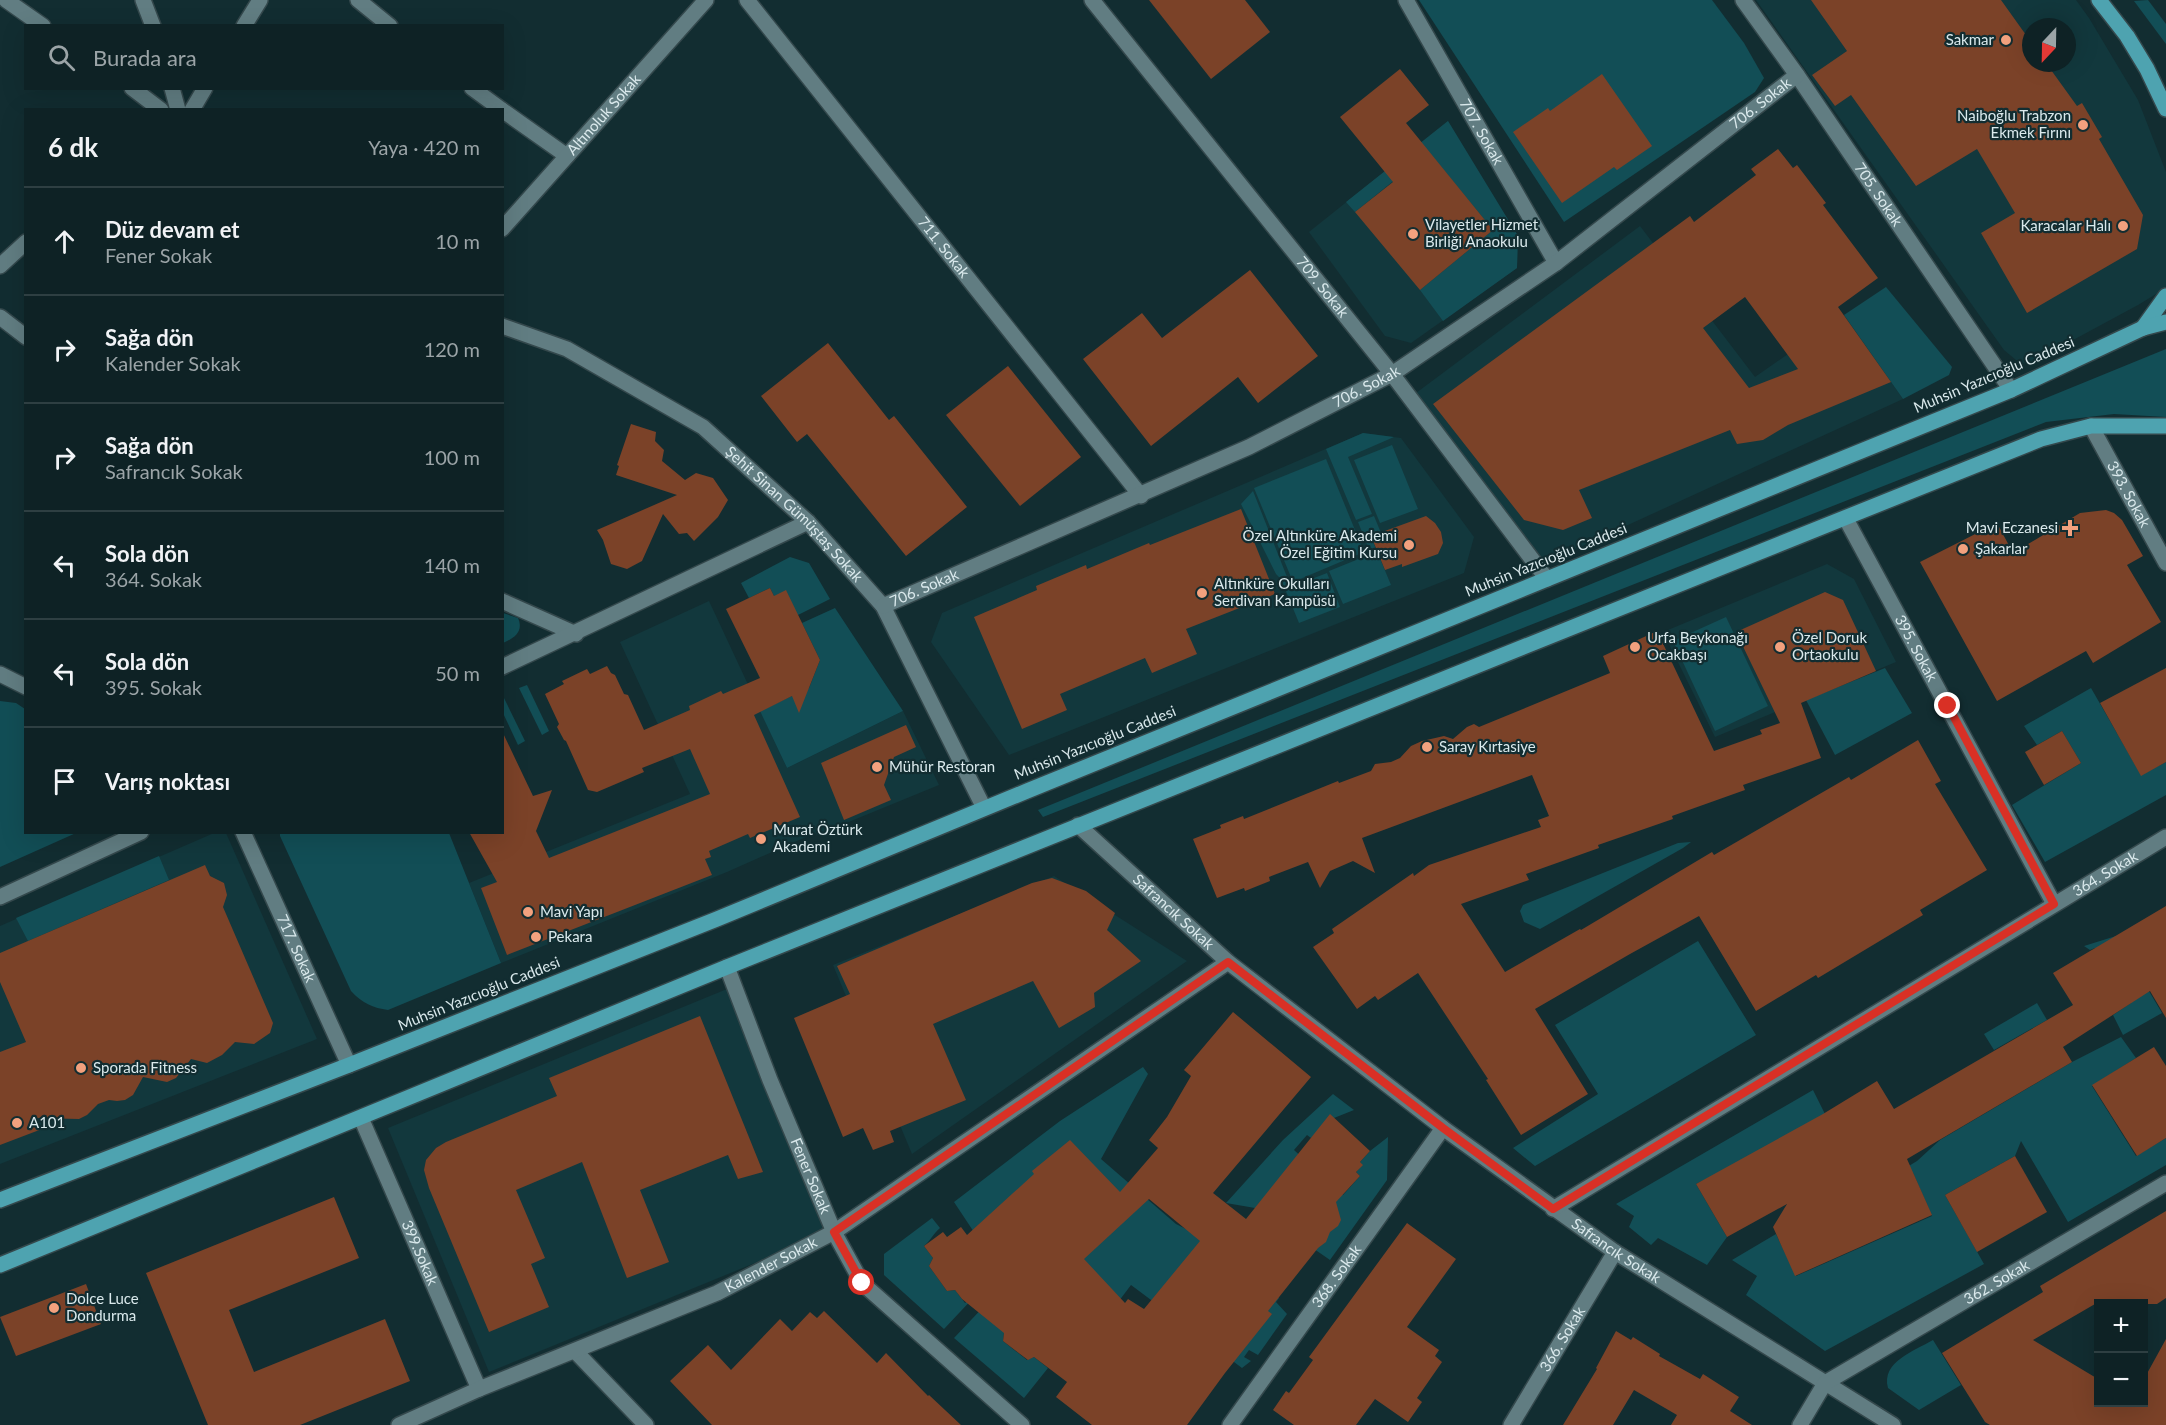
<!DOCTYPE html>
<html lang="tr">
<meta charset="utf-8">
<style>
:root{--surface:#0e2225;--page:#172a2d;--text:#f1f3f6;--muted:#9ba4a7;--line:#2e3f42}
body{margin:0;font-family:Lato,sans-serif;background:var(--page);color:var(--text)}
.controls{position:absolute;right:18px;bottom:18px;display:grid;overflow:hidden;border-radius:0px;box-shadow:0 6px 24px #0002}
.controls button{width:54px;height:54px;display:grid;place-items:center;padding:0;border:0;border-bottom:2px solid var(--line);background:var(--surface);color:var(--text);font:30px sans-serif}
.compass{position:absolute;left:2022px;top:18px;width:54px;height:54px;border-radius:50%;background:var(--surface);box-shadow:0 6px 24px #0002;rotate:202deg}
.stop{position:absolute;width:18px;height:18px;margin:-14px;border:4px solid #d93025;border-radius:50%;background:#fff}
.stop.end{background:#d93025;border-color:#fff;box-shadow:0 2px 6px #0008}
.list{margin:0;padding:0;list-style:none}
h2{display:flex;justify-content:space-between;align-items:center;height:78px;margin:0;padding:0 24px;font-size:26px}
h2 small{font-size:20px;font-weight:400;color:var(--muted)}
.list li{display:grid;grid-template-columns:39px 1fr auto;gap:18px;align-items:center;box-sizing:border-box;height:108px;padding:0 24px;border-top:2px solid var(--line)}
.list b{display:block;font-size:22px;white-space:nowrap}
.list p{margin:0;font-size:20px;white-space:nowrap;color:var(--muted)}
.list em{font-size:20px;font-style:normal;color:var(--muted)}
.icon{flex:none;width:33px;height:33px;fill:none;stroke:currentColor;stroke-width:2;stroke-linecap:round;stroke-linejoin:round}
.map{position:relative;flex:none;width:2166px;height:1425px;overflow:hidden}
.search{position:absolute;background:var(--surface);box-shadow:0 6px 24px #0002;left:24px;top:24px;width:480px;height:66px;display:flex;align-items:center;gap:15px;box-sizing:border-box;padding:0 21px;border-radius:0px;color:var(--muted);font-size:22px}
.panel{position:absolute;background:var(--surface);box-shadow:0 6px 24px #0002;left:24px;top:108px;width:480px;height:726px;border-radius:0px}
.map>svg:first-child{display:block}
</style>
<div class="map">
<svg width="2166" height="1425" viewBox="0 0 2166 1425">
<rect width="100%" height="100%" fill="#122d31"/>
<g fill="#12383d" fill-rule="evenodd">
<path d="M1756,0H2076L2089,18L2138,100L2166,172V288L2138,305L2038,359L2026,364L2016,360L2004,350ZM2031,27H2067V63H2031Z"/>
<polygon points="1448,121 1518,236 1517,268 1411,343 1385,336 1309,232"/>
<polygon points="1640,226 1755,377 1844,315 1903,399 1545,563 1416,393"/>
<polygon points="1363,433 1401,438 1474,537 1464,573 1009,755 931,642 942,613"/>
<polygon points="1827,564 1854,579 1896,662 1715,737 1663,632"/>
<polygon points="709,601 787,768 903,711 939,785 817,835 815,833 727,872 501,963 469,883 690,794 620,642"/>
<polygon points="214,833 226,833 317,1039 0,1164 0,926"/>
<polygon points="1054,876 1187,961 912,1154 833,965"/>
<polygon points="727,989 828,1233 489,1372 388,1128"/>
</g>
<g fill="#124e56">
<polygon points="1419,0 1712,0 1744,43 1764,78 1755,92 1564,222"/>
<polygon points="2148,0 2166,24 2166,44 2134,1"/>
<polygon points="1448,121 1518,236 1517,268 1443,321 1420,290 1493,230 1429,152 1355,212 1346,202"/>
<polygon points="1886,287 1952,367 1949,375 1903,399 1844,315"/>
<polygon points="2166,349 2166,417 2114,414 2046,422 1043,817 1038,810"/>
<polygon points="1363,433 1394,437 1348,457 1372,514 1356,520 1326,449"/>
<polygon points="1392,445 1418,509 1380,523 1354,460"/>
<polygon points="1326,459 1364,552 1293,582 1254,488"/>
<polygon points="1253,491 1291,587 1327,573 1340,607 1299,623 1281,579 1276,574 1241,504"/>
<polygon points="1374,516 1381,533 1371,537 1391,585 1343,604 1329,571 1371,554 1358,522"/>
<polygon points="790,557 809,563 830,599 798,615 774,596 770,588 749,598 741,583"/>
<polygon points="835,608 903,711 787,768 760,711 809,688 820,660 802,623"/>
<path d="M503,613L518,618C524,632 514,638 503,643Z"/>
<polygon points="1726,617 1768,706 1715,731 1673,641"/>
<polygon points="1885,668 1912,713 1835,755 1806,700"/>
<polygon points="527,685 549,731 542,735 519,688"/>
<polygon points="2091,688 2141,775 2166,762 2166,795 2045,862 2012,805 2081,763 2062,731 2037,745 2024,726"/>
<polygon points="503,696 525,741 518,745 503,713"/>
<polygon points="0,701 16,703 25,709 26,832 76,833 0,867"/>
<path d="M280,832L449,833L501,963L388,1010C373,1008 362,1003 351,991L280,836Z"/>
<polygon points="1691,842 1683,848 1540,929 1524,922 1520,911 1523,905 1678,843"/>
<polygon points="159,856 169,880 28,941 16,918"/>
<polygon points="2116,936 2162,1013 2123,1035 2113,1015 2131,1003 2095,948 2090,950 2084,946"/>
<polygon points="1698,941 1756,1035 1535,1166 1513,1148 1598,1094 1555,1025"/>
<polygon points="2037,1003 2047,1020 1994,1050 1984,1034"/>
<polygon points="2121,1037 2136,1058 2092,1086 2136,1156 2166,1138 2166,1165 2068,1222 2021,1141 2015,1156 1945,1195 1984,1264 1825,1351 1746,1295 1757,1276 1732,1260 1776,1234 1796,1276 1932,1216 1913,1173 1871,1189 1917,1161 1940,1140 2072,1062"/>
<polygon points="1143,1067 1148,1074 1101,1159 1176,1224 1200,1236 1279,1298 1276,1302 1287,1314 1258,1355 1249,1350 1244,1357 1251,1361 1242,1368 1131,1285 1076,1358 1004,1333 1003,1341 1027,1360 1034,1357 1048,1368 1024,1398 954,1338 1007,1282 954,1202 1060,1121"/>
<polygon points="1813,1090 1828,1120 1696,1184 1727,1237 1707,1265 1658,1238 1651,1245 1629,1227 1634,1216 1616,1204"/>
<polygon points="1333,1094 1354,1110 1334,1118 1311,1138 1307,1135 1294,1150 1343,1195 1360,1176 1356,1172 1362,1165 1360,1162 1370,1151 1388,1137 1387,1180 1330,1260 1255,1208 1226,1203 1283,1140"/>
<path d="M932,1218L940,1228C933,1234 931,1240 924,1246L933,1258L929,1266L947,1291L955,1290L965,1303L975,1296L944,1329L884,1275V1254Z"/>
<path d="M1933,1340L1961,1385L1919,1410L1888,1388C1881,1362 1914,1351 1933,1340Z"/>
</g>
<g fill="#7b4228" fill-rule="evenodd">
<polygon points="1149,0 1245,0 1270,32 1211,79"/>
<polygon points="1811,0 2001,0 2031,42 2031,63 2046,63 2077,106 2082,103 2102,137 2099,139 2143,215 2137,249 2027,313 1981,233 2015,213 1977,149 1916,186 1851,95 1835,106 1812,75 1847,51"/>
<polygon points="1400,69 1429,105 1406,123 1493,230 1420,290 1355,212 1393,182 1340,117"/>
<polygon points="1602,74 1652,146 1617,170 1614,167 1562,203 1513,132 1548,108 1550,111"/>
<path d="M1778,149L1793,168L1797,165L1826,203L1823,205L1878,278L1838,307L1891,382L1788,425L1763,440L1737,444L1730,430L1579,490L1592,518L1563,530L1524,520L1433,404L1690,216L1694,222L1756,175L1751,169ZM1745,297L1798,369L1749,388L1703,328Z"/>
<polygon points="1250,270 1318,356 1258,403 1238,377 1151,446 1083,359 1142,313 1162,338"/>
<polygon points="828,343 889,420 894,416 967,507 906,556 807,434 797,442 761,396"/>
<polygon points="1008,366 1081,457 1020,506 946,415"/>
<polygon points="631,424 656,432 655,441 664,450 662,461 685,480 696,473 713,478 728,500 718,517 694,541 687,533 679,534 663,514 642,561 627,569 611,564 603,540 597,530 677,495 616,475 619,466 617,465"/>
<polygon points="1241,509 1275,594 1186,629 1197,654 1152,673 1145,658 1060,694 1067,710 1022,729 974,617 1037,590 1036,586 1086,565 1087,569 1149,543 1150,545"/>
<polygon points="2106,510 2114,513 2122,520 2143,556 2127,565 2161,622 2093,663 2086,651 1997,701 1920,562 1997,523 2013,553 2080,513"/>
<polygon points="1426,516 1435,523 1441,532 1443,543 1438,554 1402,567 1402,564 1385,570 1371,536"/>
<polygon points="770,588 774,596 786,590 820,660 799,713 792,696 754,715 800,817 750,838 748,834 709,851 711,857 705,859 712,875 507,955 481,888 497,882 469,832 502,832 502,731 533,796 552,790 536,831 549,858 710,794 690,749 642,768 644,772 597,792 588,790 566,741 564,740 557,727 559,724 545,694 564,684 562,681 587,669 590,674 607,666 611,673 615,675 624,694 628,695 644,730 690,710 689,706 721,691 723,694 760,678 726,609"/>
<polygon points="1825,592 1843,600 1876,671 1801,703 1821,758 1743,785 1745,790 1672,816 1673,819 1598,845 1599,848 1526,874 1529,880 1461,904 1505,972 1580,929 1581,930 1712,852 1714,855 1849,777 1851,780 1918,740 1941,781 1935,784 1987,870 1920,910 1923,915 1818,978 1816,975 1756,1011 1699,916 1630,954 1535,1009 1588,1094 1521,1135 1486,1080 1488,1079 1418,973 1378,1000 1375,996 1357,1009 1313,947 1334,933 1332,929 1413,873 1414,876 1429,865 1541,827 1538,820 1549,816 1532,775 1362,838 1375,873 1353,861 1330,871 1320,888 1308,862 1269,877 1270,881 1245,891 1244,888 1217,898 1193,839 1221,828 1220,825 1243,816 1244,819 1338,781 1339,783 1371,771 1375,764 1391,762 1400,758 1411,746 1422,741 1444,736 1453,739 1467,727 1474,724 1479,727 1610,673 1603,656 1657,631 1714,751 1762,734 1760,730 1780,723 1736,632"/>
<polygon points="2166,668 2166,762 2141,776 2100,703"/>
<polygon points="906,725 916,747 894,757 884,785 891,800 844,820 821,763"/>
<polygon points="2062,731 2081,763 2044,785 2025,752"/>
<polygon points="205,865 210,876 224,883 227,895 223,907 273,1023 270,1033 254,1044 235,1042 222,1055 207,1063 191,1059 176,1078 167,1082 143,1077 133,1095 125,1100 117,1101 109,1100 98,1104 87,1115 79,1119 37,1118 42,1129 0,1145 0,1052 26,1042 0,982 0,953"/>
<polygon points="1052,878 1086,891 1115,913 1107,930 1141,961 1094,993 1095,1007 1059,1028 1033,981 933,1024 966,1100 890,1131 894,1142 873,1150 863,1128 843,1137 794,1018 850,994 837,966 1032,883"/>
<polygon points="2166,906 2166,1018 2150,991 2063,1047 2072,1062 1907,1159 1932,1215 1795,1276 1773,1227 1787,1204 1727,1237 1696,1184 1823,1114 1877,1081 1894,1109 2073,1005 2053,973"/>
<path d="M1233,1012L1311,1077L1213,1193L1246,1219L1330,1114L1370,1151L1360,1162L1363,1165L1356,1172L1360,1176L1336,1202L1341,1220L1338,1226L1330,1232L1326,1242L1318,1248L1268,1311L1272,1314L1225,1373L1187,1425H1092L1056,1397L1067,1382L1034,1357L1028,1360L1003,1341L1004,1333L962,1299L955,1290L947,1291L929,1266L933,1258L924,1246L943,1232L947,1237L961,1227L967,1235L1034,1174L1032,1171L1070,1140L1120,1192L1158,1148L1149,1140L1167,1117L1191,1076L1184,1070ZM1149,1199L1200,1241L1144,1309L1128,1299L1125,1303L1084,1259Z"/>
<polygon points="700,1016 763,1172 738,1179 728,1155 640,1190 669,1262 627,1278 582,1162 516,1190 545,1258 531,1264 549,1307 489,1332 429,1188 424,1170 426,1160 436,1148 446,1142 557,1096 549,1078"/>
<polygon points="2154,1047 2166,1066 2166,1138 2137,1156 2092,1085"/>
<polygon points="2015,1156 2047,1212 1977,1252 1945,1195"/>
<polygon points="334,1197 359,1258 229,1310 254,1372 385,1319 410,1381 300,1425 208,1425 146,1273"/>
<polygon points="2166,1211 2166,1298 2157,1304 2095,1304 2033,1340 2098,1379 2098,1402 2144,1402 2144,1379 2166,1339 2166,1425 1990,1425 1985,1422 1942,1353 2043,1292 2040,1286"/>
<polygon points="1407,1223 1456,1259 1407,1327 1439,1350 1435,1356 1442,1362 1417,1398 1422,1402 1408,1422 1375,1399 1356,1425 1294,1425 1273,1410 1286,1391 1289,1393 1313,1360 1309,1357"/>
<polygon points="86,1284 101,1324 16,1356 0,1317"/>
<polygon points="824,1311 877,1363 886,1353 928,1396 929,1395 961,1425 712,1425 670,1381 708,1345 731,1370 780,1319 792,1331 810,1312 817,1318"/>
<polygon points="1616,1331 1631,1340 1633,1337 1660,1354 1659,1356 1700,1379 1703,1374 1739,1397 1730,1411 1752,1425 1671,1425 1677,1415 1634,1390 1613,1425 1563,1425 1597,1369 1596,1368"/>
</g>
<g fill="none" stroke-linecap="round" stroke-linejoin="round">
<g stroke="#34484c" stroke-width="18">
<g id="minor">
<polyline points="6,0 43,26"/>
<polyline points="143,0 153,26"/>
<polyline points="358,0 390,26"/>
<path id="s1" d="M747,0L1141,496"/>
<path id="s2" d="M1092,0L1392,374L1547,579"/>
<path id="s3" d="M1406,0L1556,263"/>
<path id="s4" d="M1743,0L1797,75L2011,390"/>
<polyline points="244,26 260,0"/>
<polyline points="132,88 161,110"/>
<polyline points="172,88 178,110"/>
<polyline points="472,88 502,110"/>
<polyline points="192,110 205,88"/>
<polyline points="502,110 567,156"/>
<path id="s5" d="M502,229L706,0"/>
<polyline points="0,266 26,242"/>
<polyline points="0,317 26,337"/>
<path id="s6" d="M502,326L567,349L703,427L808,522L883,606L984,808"/>
<path id="s7" d="M2091,426L2166,563"/>
<path id="s8" d="M1846,519L2054,904"/>
<polyline points="502,601 576,634"/>
<path id="s9" d="M883,606L1249,447L1392,374L1556,263L1797,75"/>
<polyline points="502,667 808,522"/>
<polyline points="0,674 26,687"/>
<path id="s10" d="M1078,825L1228,962L1443,1128L1615,1252L1893,1425"/>
<path id="s11" d="M243,832L349,1065"/>
<polyline points="0,897 141,832"/>
<path id="s12" d="M727,967L770,1080L834,1232L862,1283L1022,1425"/>
<path id="s13" d="M361,1118L479,1389"/>
<path id="s14" d="M1553,1209L2166,837"/>
<polyline points="575,1351 646,1425"/>
<path id="s15" d="M399,1425L479,1389L717,1293L834,1232L1228,962"/>
<path id="s16" d="M1230,1425L1443,1128"/>
<path id="s17" d="M1511,1425L1615,1252"/>
<path id="s18" d="M1800,1425L1825,1383L2166,1183"/>
</g>
</g>
<g stroke="#34484c" stroke-width="18">
<g id="major">
<polyline points="2099,0 2127,36 2147,69 2166,109"/>
<polyline points="2143,328 2166,296"/>
<polyline points="0,1200 349,1065 717,919 1027,791 2011,390 2143,328 2166,322"/>
<polyline points="0,1265 727,967 2041,439 2091,426 2166,426"/>
</g>
</g>
<use href="#minor" stroke="#617d82" stroke-width="15"/>
<use href="#major" stroke="#4ea3b0" stroke-width="15"/>
</g>
<g fill="none" stroke-linecap="round" stroke-linejoin="round">
<polyline stroke="#d93025" stroke-width="8" points="862,1283 834,1232 1228,962 1443,1128 1553,1209 2054,904 1948,706"/>
</g>
<g fill="#f2a17e" stroke="#122d31" stroke-width="2">
<circle cx="2006" cy="40" r="6"/>
<circle cx="2083" cy="125" r="6"/>
<circle cx="2123" cy="226" r="6"/>
<circle cx="1413" cy="234" r="6"/>
<path d="M2067 519h6v6h6v6h-6v6h-6v-6h-6v-6h6z"/>
<circle cx="1409" cy="545" r="6"/>
<circle cx="1963" cy="549" r="6"/>
<circle cx="1202" cy="593" r="6"/>
<circle cx="1635" cy="647" r="6"/>
<circle cx="1780" cy="647" r="6"/>
<circle cx="1427" cy="747" r="6"/>
<circle cx="877" cy="767" r="6"/>
<circle cx="761" cy="839" r="6"/>
<circle cx="528" cy="912" r="6"/>
<circle cx="536" cy="937" r="6"/>
<circle cx="81" cy="1068" r="6"/>
<circle cx="17" cy="1123" r="6"/>
<circle cx="54" cy="1308" r="6"/>
</g>
<g text-anchor="middle" stroke-width="4.5" stroke-linejoin="round" paint-order="stroke">
<g font-size="15" fill="#dae9ec" stroke="#122d31" text-anchor="start">
<text x="1994" y="45" text-anchor="end">Sakmar</text>
<text x="2071" y="121" text-anchor="end">Naiboğlu Trabzon<tspan x="2071" dy="17">Ekmek Fırını</tspan></text>
<text x="1425" y="230">Vilayetler Hizmet<tspan x="1425" dy="17">Birliği Anaokulu</tspan></text>
<text x="2111" y="231" text-anchor="end">Karacalar Halı</text>
<text x="2058" y="533" text-anchor="end">Mavi Eczanesi</text>
<text x="1397" y="541" text-anchor="end">Özel Altınküre Akademi<tspan x="1397" dy="17">Özel Eğitim Kursu</tspan></text>
<text x="1975" y="554">Şakarlar</text>
<text x="1214" y="589">Altınküre Okulları<tspan x="1214" dy="17">Serdivan Kampüsü</tspan></text>
<text x="1647" y="643">Urfa Beykonağı<tspan x="1647" dy="17">Ocakbaşı</tspan></text>
<text x="1792" y="643">Özel Doruk<tspan x="1792" dy="17">Ortaokulu</tspan></text>
<text x="1439" y="752">Saray Kırtasiye</text>
<text x="889" y="772">Mühür Restoran</text>
<text x="773" y="835">Murat Öztürk<tspan x="773" dy="17">Akademi</tspan></text>
<text x="540" y="917">Mavi Yapı</text>
<text x="548" y="942">Pekara</text>
<text x="93" y="1073">Sporada Fitness</text>
<text x="29" y="1128">A101</text>
<text x="66" y="1304">Dolce Luce<tspan x="66" dy="17">Dondurma</tspan></text>
</g>
<g font-size="15" fill="#dae9ec" stroke="#122d31">
<text dy="5" stroke="none"><textPath href="#s9" startOffset="1017">706. Sokak</textPath></text>
<text dy="5" stroke="none"><textPath href="#s5" startOffset="153">Altınoluk Sokak</textPath></text>
<text dy="5" stroke="none"><textPath href="#s3" startOffset="152">707. Sokak</textPath></text>
<text dy="5" stroke="none"><textPath href="#s4" startOffset="237">705. Sokak</textPath></text>
<text dy="5" stroke="none"><textPath href="#s1" startOffset="316">711. Sokak</textPath></text>
<text dy="5" stroke="none"><textPath href="#s2" startOffset="368">709. Sokak</textPath></text>
<text transform="translate(1994 375) rotate(-23)" y="5">Muhsin Yazıcıoğlu Caddesi</text>
<text dy="5" stroke="none"><textPath href="#s9" startOffset="531">706. Sokak</textPath></text>
<text dy="5" stroke="none"><textPath href="#s7" startOffset="78">393. Sokak</textPath></text>
<text dy="5" stroke="none"><textPath href="#s6" startOffset="352">Şehit Sinan Gümüştaş Sokak</textPath></text>
<text transform="translate(1546 560) rotate(-22)" y="5">Muhsin Yazıcıoğlu Caddesi</text>
<text dy="5" stroke="none"><textPath href="#s9" startOffset="45">706. Sokak</textPath></text>
<text dy="5" stroke="none"><textPath href="#s8" startOffset="147">395. Sokak</textPath></text>
<text transform="translate(1095 743) rotate(-22)" y="5">Muhsin Yazıcıoğlu Caddesi</text>
<text dy="5" stroke="none"><textPath href="#s14" startOffset="646">364. Sokak</textPath></text>
<text dy="5" stroke="none"><textPath href="#s10" startOffset="129">Safrancık Sokak</textPath></text>
<text dy="5" stroke="none"><textPath href="#s11" startOffset="128">717. Sokak</textPath></text>
<text transform="translate(479 994) rotate(-22)" y="5">Muhsin Yazıcıoğlu Caddesi</text>
<text dy="5" stroke="none"><textPath href="#s12" startOffset="225">Fener Sokak</textPath></text>
<text dy="5" stroke="none"><textPath href="#s10" startOffset="687">Safrancık Sokak</textPath></text>
<text dy="5" stroke="none"><textPath href="#s13" startOffset="147">399.Sokak</textPath></text>
<text dy="5" stroke="none"><textPath href="#s15" startOffset="405">Kalender Sokak</textPath></text>
<text dy="5" stroke="none"><textPath href="#s16" startOffset="183">368. Sokak</textPath></text>
<text dy="5" stroke="none"><textPath href="#s18" startOffset="248">362. Sokak</textPath></text>
<text dy="5" stroke="none"><textPath href="#s17" startOffset="100">366. Sokak</textPath></text>
</g>
</g>
</svg>
<div class="controls">
<button>+</button>
<button>−</button>
</div>
<svg class="compass" viewBox="-18 -18 36 36"><path d="M0-13l5 13h-10z" fill="#e53935"/><path d="M0 13l5-13h-10z" fill="#9ba4a7"/></svg>
<div class="stop" style="left:862px;top:1283px"></div>
<div class="stop end" style="left:1948px;top:706px"></div>
<div class="search"><svg class="icon" aria-label="search" viewBox="0 0 24 24"><circle cx="10" cy="10" r="6"/><path d="M15 15l6 6"/></svg>Burada ara</div>
<section class="panel">
<h2>6 dk<small>Yaya · 420 m</small></h2>
<ul class="list">
<li><svg class="icon" aria-label="ahead" viewBox="0 0 24 24"><path d="M12 20V5M6 11l6-6 6 6"/></svg><div><b>Düz devam et</b><p>Fener Sokak</p></div><em>10 m</em></li>
<li><svg class="icon" aria-label="right" viewBox="0 0 24 24"><path d="M7 20v-9h11M14 6l5 5-5 5"/></svg><div><b>Sağa dön</b><p>Kalender Sokak</p></div><em>120 m</em></li>
<li><svg class="icon" aria-label="right" viewBox="0 0 24 24"><path d="M7 20v-9h11M14 6l5 5-5 5"/></svg><div><b>Sağa dön</b><p>Safrancık Sokak</p></div><em>100 m</em></li>
<li><svg class="icon" aria-label="left" viewBox="0 0 24 24"><path d="M17 20v-9H6M10 6l-5 5 5 5"/></svg><div><b>Sola dön</b><p>364. Sokak</p></div><em>140 m</em></li>
<li><svg class="icon" aria-label="left" viewBox="0 0 24 24"><path d="M17 20v-9H6M10 6l-5 5 5 5"/></svg><div><b>Sola dön</b><p>395. Sokak</p></div><em>50 m</em></li>
<li><svg class="icon" aria-label="arrive" viewBox="0 0 24 24"><path d="M6 21V4h12l-3 4 3 4H6"/></svg><div><b>Varış noktası</b></div></li>
</ul>
</section>
</div>
